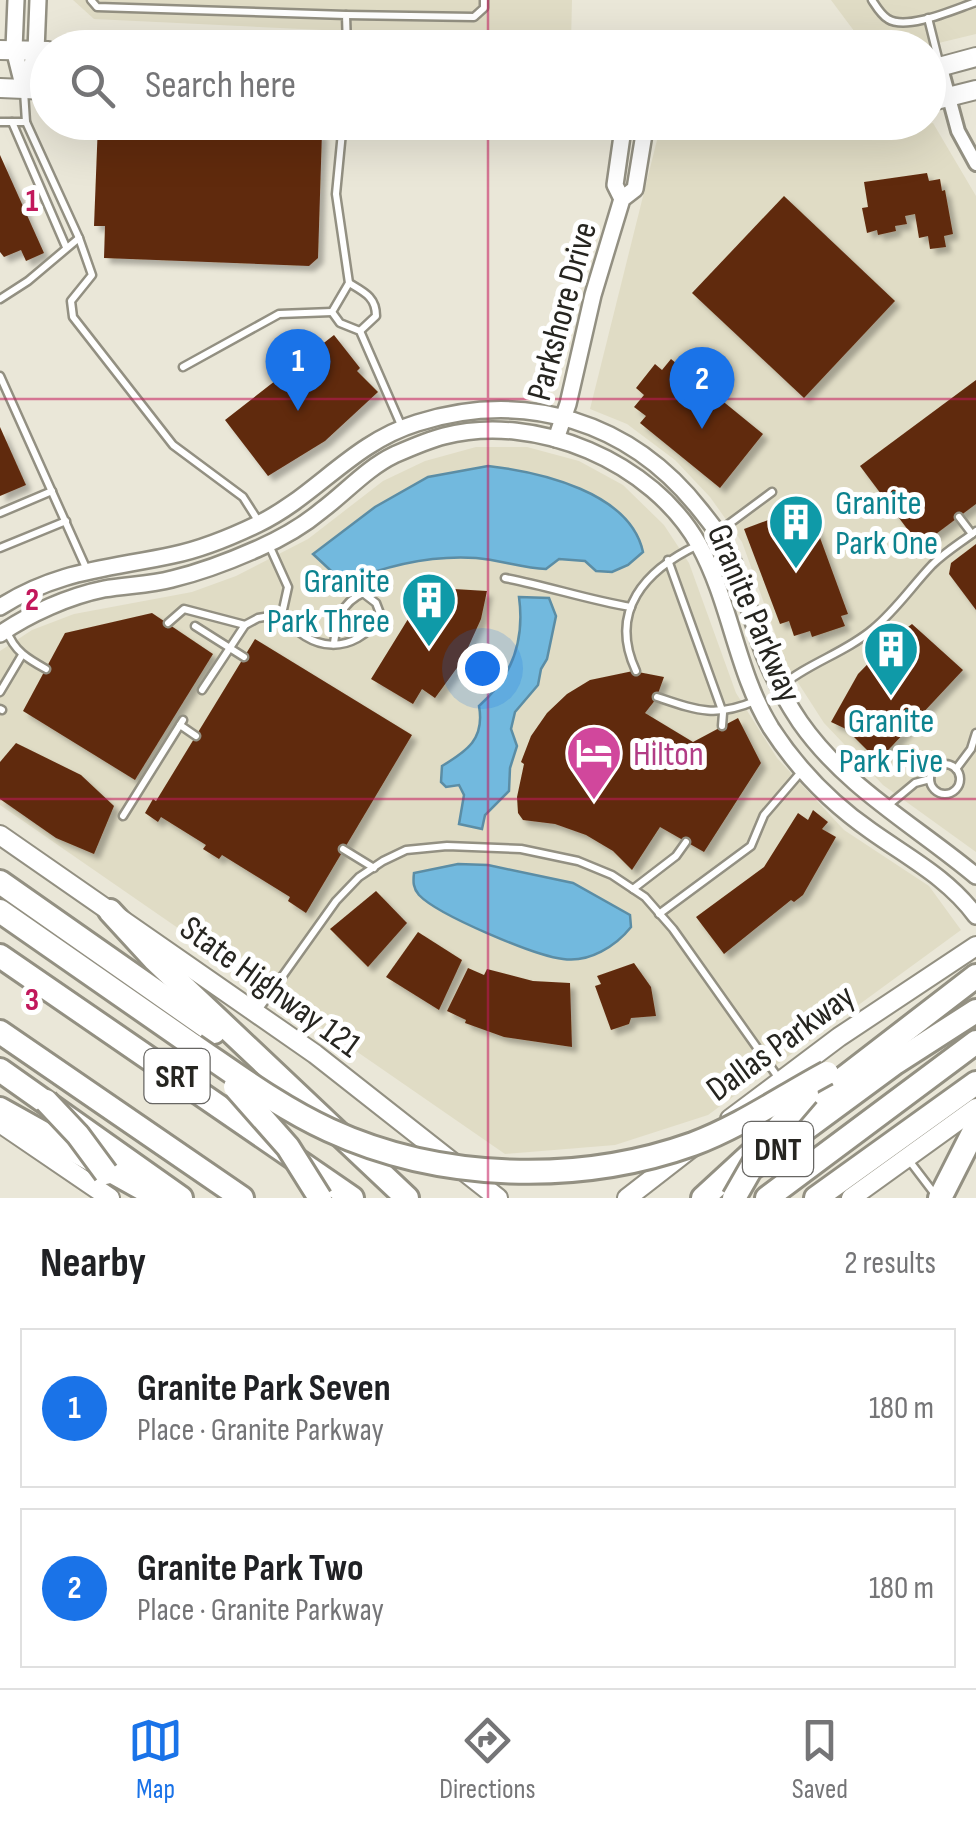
<!DOCTYPE html>
<meta charset="utf-8">
<style>
:root{--surface:#fff;--page:#f2f2f2;--text:#202124;--muted:#757577;--line:#e0e0e0;--accent:#1a73e8}
body{margin:0;font-family:"Sofia Sans Condensed",sans-serif;background:var(--page);color:var(--text)}
.you{position:absolute;left:482px;top:668px;width:35px;height:35px;margin:-25px;border:8px solid #fff;border-radius:50%;background:#1a73e8;box-shadow:0 0 0 15px #1a73e833}
.badge{display:grid;place-items:center;width:65px;height:65px;border-radius:50%;background:var(--accent);color:#fff;font-size:32px;font-weight:700}
.pin{position:absolute;translate:-50% -82px;filter:drop-shadow(0 2px 5px #0008)}
.pin::after{content:'';position:absolute;top:52px;width:35px;height:30px;background:inherit;clip-path:polygon(0 0,100% 0,50% 100%)}
.list{margin:0;padding:0;list-style:none}
h2{display:flex;justify-content:space-between;align-items:center;height:130px;margin:0;padding:0 40px;font-size:42px}
h2 small{font-size:32px;font-weight:400;color:var(--muted)}
.list li{display:grid;grid-template-columns:65px 1fr auto;gap:30px;align-items:center;box-sizing:border-box;height:160px;margin:0 20px 20px;padding:0 20px;border:2px solid var(--line);border-radius:0px}
.list b{display:block;font-size:38px;white-space:nowrap}
.list p{margin:0;font-size:32px;white-space:nowrap;color:var(--muted)}
.list em{font-size:32px;font-style:normal;color:var(--muted)}
.icon{flex:none;width:55px;height:55px;fill:none;stroke:currentColor;stroke-width:2;stroke-linecap:round;stroke-linejoin:round}
.map{position:relative;flex:none;width:976px;height:1198px;overflow:hidden}
.search{position:absolute;background:var(--surface);box-shadow:0 10px 40px #0002;left:30px;right:30px;top:30px;height:110px;display:flex;align-items:center;gap:25px;box-sizing:border-box;padding:0 35px;border-radius:55px;color:var(--muted);font-size:38px}
.sheet{height:490px;background:var(--surface)}
nav{display:flex;justify-content:space-around;align-items:center;box-sizing:border-box;height:140px;border-top:2px solid var(--line);background:var(--surface);font-size:28px;color:var(--muted)}
nav a{display:grid;justify-items:center;gap:5px}
nav .on{color:var(--accent)}
.map>svg:first-child{display:block}
</style>
<div class="map">
<svg width="976" height="1198" viewBox="0 0 976 1198">
<defs>
<filter id="shadow"><feDropShadow dx="5.5" dy="5.5" stdDeviation="2.5" flood-color="#0004"/></filter>
</defs>
<rect width="100%" height="100%" fill="#eae7d8"/>
<g fill="#e0dcc5">
<polygon points="73,0 572,0 571,42 94,19"/>
<polygon points="831,0 976,0 976,34 922,47 866,47"/>
<polygon points="933,123 976,196 976,852 883,785 824,723 786,664 742,542 710,497 675,460 627,424 590,409 659,132 853,135"/>
<polygon points="476,447 527,447 579,461 623,485 664,525 689,563 736,693 777,758 844,830 929,886 961,930 708,1115 615,1145 505,1154 0,805 0,651 32,630 74,614 192,592 236,576 308,539 383,481 425,461"/>
</g>
<g fill="#72b9de" stroke="#5b8da5" stroke-width="2.5">
<path d="M488,466C540,472 630,492 643,552L628,565L612,572L596,571L585,561L559,559L546,569C523,568 500,560 476,558C431,555 385,566 344,583L313,554L375,507L428,477Z"/>
<path d="M519,597L549,598L556,616L547,659L541,669L538,685L515,712L511,729L517,746L510,768L509,791L485,815L482,829L459,824L464,795L459,785L446,787L441,782L442,766C467,751 485,739 479,706C512,677 525,641 519,597Z"/>
<path d="M458,864L488,865L573,883L630,915L631,927C616,946 589,963 563,959C535,956 438,915 419,895C413,888 413,882 414,873Z"/>
</g>
<g fill="#612b0d" filter="url(#shadow)">
<polygon points="98,123 322,132 318,258 309,266 104,258 105,226 94,226"/>
<polygon points="0,155 44,253 26,261 21,250 4,257 0,252"/>
<polygon points="927,173 929,181 940,179 942,191 945,190 953,234 944,236 946,247 930,249 928,236 919,238 915,214 905,216 907,224 895,226 896,231 878,235 877,230 867,233 862,208 868,207 864,182"/>
<polygon points="784,196 895,301 804,398 692,293"/>
<polygon points="334,335 360,368 357,371 378,392 325,441 268,476 225,420"/>
<polygon points="671,359 763,434 720,488 640,423 646,416 634,407 644,395 636,388 655,364 662,370"/>
<polygon points="976,380 976,504 920,546 860,466"/>
<polygon points="0,427 26,485 0,496"/>
<polygon points="808,505 848,614 841,616 845,626 812,637 810,631 794,636 789,621 780,624 744,529"/>
<polygon points="976,544 976,610 949,574 951,563"/>
<polygon points="434,577 454,589 487,591 481,619 462,661 435,698 422,689 413,704 371,679"/>
<polygon points="152,613 213,654 135,780 23,711 65,633"/>
<polygon points="912,624 963,670 878,761 846,729 831,722 858,674 893,638"/>
<polygon points="255,639 412,735 306,913 288,901 290,897 222,855 219,859 203,849 206,845 161,817 158,822 145,813 153,799 156,801"/>
<polygon points="633,671 664,677 656,699 645,713 693,742 738,718 761,763 704,852 660,827 632,870 613,851 586,835 555,824 523,820 518,813 517,797 524,764 521,762 531,736 547,713 567,694 590,680"/>
<polygon points="16,743 81,775 114,806 94,854 56,838 0,799 0,762"/>
<polygon points="813,810 828,822 822,829 836,837 803,895 794,902 791,900 724,954 696,917 764,867 798,813 808,820"/>
<polygon points="376,891 407,923 368,967 330,929"/>
<polygon points="418,932 462,960 439,1010 386,977"/>
<polygon points="634,963 651,987 656,1016 631,1018 629,1024 611,1030 595,986 601,984 597,976"/>
<polygon points="468,968 484,975 487,969 533,981 570,983 572,1047 504,1037 465,1023 466,1020 447,1011"/>
</g>
<g fill="none" stroke-linecap="round" stroke-linejoin="round">
<g stroke="#939082" stroke-width="11">
<g id="service">
<polyline points="91,0 97,7 346,15 347,48"/>
<path d="M872,0C876,6 881,15 888,19C907,31 955,9 976,2"/>
<polyline points="346,15 474,17 484,8 484,0"/>
<polyline points="928,18 940,66"/>
<polyline points="24,91 26,122 79,238 92,275 71,301 73,317 173,445 243,497 259,522"/>
<polyline points="0,122 26,122"/>
<polyline points="12,122 66,247"/>
<polyline points="343,122 336,194 349,283 332,312 340,323 360,331 401,425"/>
<path d="M349,283C364,292 376,297 376,316L360,331"/>
<polyline points="0,299 28,281 79,238"/>
<polyline points="183,367 279,314 332,312"/>
<polyline points="0,376 87,570"/>
<polyline points="0,513 52,491"/>
<polyline points="959,517 972,534"/>
<polyline points="718,532 772,492"/>
<polyline points="0,548 66,521"/>
<polyline points="668,560 723,713 722,726"/>
<path d="M505,578C548,586 588,600 631,607"/>
<path d="M282,614C310,653 353,656 381,616L376,603L363,593C341,603 337,620 334,643"/>
<polyline points="168,623 184,609 245,625"/>
<polyline points="195,626 244,657"/>
<path d="M7,631C14,651 28,659 46,669"/>
<path d="M636,671C608,611 645,570 698,545"/>
<path d="M780,687C808,663 845,653 873,629C896,610 912,586 932,565C945,552 962,542 976,531"/>
<polyline points="202,690 245,625 258,618 282,614 288,587 269,545"/>
<polyline points="0,692 22,655"/>
<path d="M657,697C696,710 715,718 755,701"/>
<polyline points="0,709 2,710"/>
<polyline points="180,725 196,736"/>
<circle cx="945" cy="779" r="15"/>
<polyline points="956,769 971,749 976,733"/>
<polyline points="885,808 915,783 930,779"/>
<polyline points="123,816 183,720"/>
<polyline points="343,849 374,868"/>
<polyline points="633,889 676,856 686,842"/>
<polyline points="659,914 751,846 764,815 801,772"/>
<polyline points="259,1009 336,901 359,877 383,861 406,850 447,846 521,849 578,861 612,875 645,897 673,929 780,1080"/>
<polyline points="908,1159 937,1197"/>
</g>
</g>
<g stroke="#939082" stroke-width="18">
<polyline id="minor" points="941,68 958,131 976,164"/>
</g>
<g stroke="#939082" stroke-width="20">
<g id="tertiary">
<polyline points="16,0 14,49 24,89"/>
<polyline points="24,89 36,51 38,0"/>
<polyline points="622,199 615,185 624,122"/>
<polyline points="556,439 568,404 593,295 622,199 635,189 646,122"/>
<path d="M0,607C58,570 108,569 173,555C202,549 231,537 258,524C316,496 352,443 417,423C525,389 631,421 701,511C712,525 723,538 730,555C742,580 748,607 757,634C766,665 782,695 800,722C846,788 915,825 976,876"/>
<path d="M0,634C29,614 69,596 104,589C126,585 150,585 172,579C201,572 230,561 257,549C280,539 303,526 322,510C346,492 367,468 394,455C410,448 428,440 444,436C536,412 653,462 699,545C731,603 736,671 771,728C797,768 832,804 871,831C909,858 948,878 976,916"/>
</g>
</g>
<g stroke="#939082" stroke-width="22">
<g id="secondary">
<polyline points="0,50 48,51"/>
<polyline points="928,70 976,57"/>
<polyline points="0,88 48,90"/>
<polyline points="928,102 976,90"/>
<polyline points="0,835 315,1054 498,1198"/>
<polyline points="730,1119 839,1037 976,946"/>
<polyline points="0,1123 110,1198"/>
<polyline points="627,1198 694,1146"/>
<polyline points="851,1198 976,1108"/>
</g>
</g>
<g stroke="#939082" stroke-width="28">
<g id="motorway">
<polyline points="0,882 214,1032"/>
<polyline points="0,911 194,1046"/>
<polyline points="110,911 155,960 407,1198"/>
<polyline points="0,956 352,1198"/>
<polyline points="0,1032 242,1198"/>
<polyline points="0,1070 181,1198"/>
<polyline points="0,1109 154,1195"/>
<polyline points="797,1114 976,976"/>
<polyline points="755,1166 895,1063 976,1011"/>
<polyline points="703,1198 765,1141"/>
<polyline points="767,1198 976,1042"/>
<polyline points="816,1198 976,1083"/>
<polyline points="940,1198 976,1127"/>
</g>
</g>
<use href="#service" stroke="#fff" stroke-width="6"/>
<use href="#minor" stroke="#fff" stroke-width="12"/>
<use href="#tertiary" stroke="#fff" stroke-width="15"/>
<use href="#secondary" stroke="#fff" stroke-width="18"/>
<use href="#motorway" stroke="#fff" stroke-width="22"/>
<g stroke="#939082" stroke-width="28" stroke-linecap="butt">
<g id="motorway-bridge">
<path d="M194,1046C238,1076 281,1108 329,1130C440,1181 578,1185 693,1144C741,1126 782,1097 827,1073"/>
<polyline points="235,1087 288,1147 320,1198"/>
<polyline points="46,1101 78,1135 106,1173"/>
<polyline points="734,1198 766,1142 807,1094"/>
</g>
</g>
<use href="#motorway-bridge" stroke="#fff" stroke-width="22"/>
</g>
<path fill="none" stroke="#c2185b" stroke-width="2.5" stroke-opacity="0.55" d="M488,0V48M488,122V1198M0,399H976M0,799H976"/>
<defs>
<g id="building-pin" transform="scale(2.875)"><path d="M0 17L-7.5 6A9.5 9.5 0 1 1 7.5 6Z" fill="#0f9aa8" stroke="#fff"/><path d="M-4-6H4V6H1V3H-1V6H-4ZM-2.5-4.3h1.7v1.8h-1.7ZM.8-4.3h1.7v1.8H.8ZM-2.5-1h1.7V.8h-1.7ZM.8-1h1.7V.8H.8Z" fill="#fff"/></g>
<g id="hotel-pin" transform="scale(2.875)"><path d="M0 17L-7.5 6A9.5 9.5 0 1 1 7.5 6Z" fill="#d1479c" stroke="#fff"/><path d="M-6-4.5h1.5V1H6V5H4.5V3h-9V5H-6ZM-4 0a1.8 1.8 0 1 1 3.6 0ZM.5 0V-2.5h3Q6-2.5 6 0Z" fill="#fff"/></g>
</defs>
<g fill-rule="evenodd">
<use href="#building-pin" x="796" y="522"/>
<use href="#building-pin" x="429" y="600"/>
<use href="#building-pin" x="891" y="649"/>
<use href="#hotel-pin" x="594" y="753"/>
</g>
<g text-anchor="middle" stroke-width="10" stroke-linejoin="round" paint-order="stroke">
<g fill="#fff" stroke="#676663" stroke-width="2.5">
<rect x="144.5" y="1049" width="65" height="54" rx="8"/>
<rect x="743" y="1122" width="70" height="54" rx="8"/>
</g>
<g font-size="32" font-weight="bold" fill="#262520">
<text x="177" y="1087">SRT</text>
<text x="778" y="1160">DNT</text>
</g>
<g font-size="35" fill="#262520" stroke="#fff">
<text transform="translate(561 311) rotate(-75)" y="12">Parkshore Drive</text>
<text transform="translate(755 613) rotate(67)" y="12">Granite Parkway</text>
<text transform="translate(271 986) rotate(36)" y="12">State Highway 121</text>
<text transform="translate(780 1042) rotate(-36)" y="12">Dallas Parkway</text>
</g>
<g font-size="35" fill="#0d838f" stroke="#fff" text-anchor="start">
<text x="835" y="514">Granite<tspan x="835" dy="40">Park One</tspan></text>
<text x="390" y="592" text-anchor="end">Granite<tspan x="390" dy="40">Park Three</tspan></text>
<text x="891" y="732" text-anchor="middle">Granite<tspan x="891" dy="40">Park Five</tspan></text>
</g>
<g font-size="35" fill="#b23c85" stroke="#fff" text-anchor="start">
<text x="633" y="765">Hilton</text>
</g>
</g>
<g font-size="32" text-anchor="middle" font-weight="bold" fill="#c2185b" stroke="#fff" stroke-width="10" stroke-linejoin="round" paint-order="stroke">
<text x="32" y="211">1</text>
<text x="32" y="610">2</text>
<text x="32" y="1010">3</text>
</g>
</svg>
<div class="you"></div>
<div class="pin badge" style="left:298px;top:411px">1</div>
<div class="pin badge" style="left:702px;top:429px">2</div>
<div class="search"><svg class="icon" aria-label="search" viewBox="0 0 24 24"><circle cx="10" cy="10" r="6"/><path d="M15 15l6 6"/></svg>Search here</div>
</div>
<section class="sheet">
<h2>Nearby<small>2 results</small></h2>
<ul class="list">
<li><span class="badge">1</span><div><b>Granite Park Seven</b><p>Place · Granite Parkway</p></div><em>180 m</em></li>
<li><span class="badge">2</span><div><b>Granite Park Two</b><p>Place · Granite Parkway</p></div><em>180 m</em></li>
</ul>
</section>
<nav>
<a class="on"><svg class="icon" aria-label="map" viewBox="0 0 24 24"><path d="M3 6l6-2 6 2 6-2v14l-6 2-6-2-6 2zM9 4v14M15 6v14"/></svg>Map</a>
<a><svg class="icon" aria-label="directions" viewBox="0 0 24 24"><path d="M12 3l9 9-9 9-9-9zM9 14v-3h6M13 9l2 2-2 2"/></svg>Directions</a>
<a><svg class="icon" aria-label="saved" viewBox="0 0 24 24"><path d="M7 4h10v16l-5-4-5 4z"/></svg>Saved</a>
</nav>
